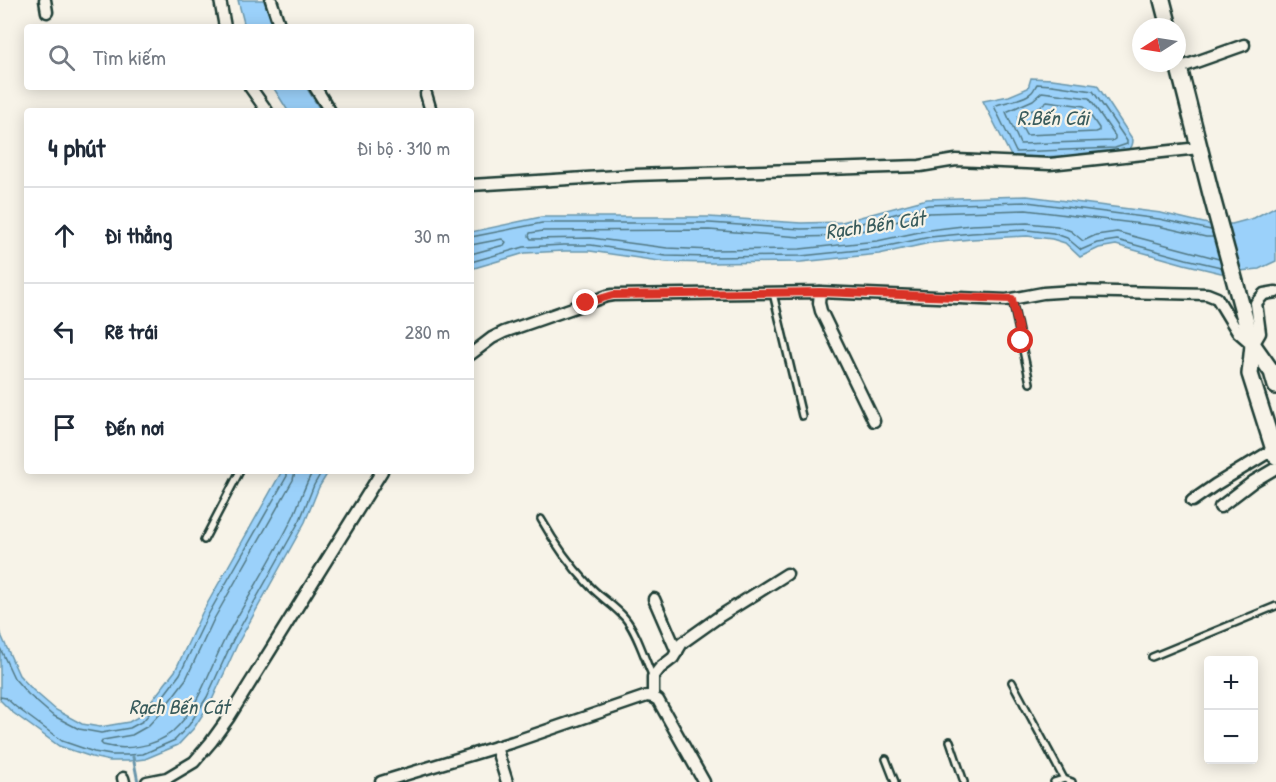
<!DOCTYPE html>
<html lang="vi">
<meta charset="utf-8">
<style>
:root{--surface:#fff;--page:#f6f6f7;--text:#1f2937;--muted:#747a83;--line:#e0e1e3}
body{margin:0;font-family:"Patrick Hand",sans-serif;background:var(--page);color:var(--text)}
.controls{position:absolute;right:18px;bottom:18px;display:grid;overflow:hidden;border-radius:6px;box-shadow:0 3px 15px #0003}
.controls button{width:54px;height:54px;display:grid;place-items:center;padding:0;border:0;border-bottom:2px solid var(--line);background:var(--surface);color:var(--text);font:30px sans-serif}
.compass{position:absolute;left:1132px;top:18px;width:54px;height:54px;border-radius:50%;background:var(--surface);box-shadow:0 3px 15px #0003;rotate:258deg}
.stop{position:absolute;width:18px;height:18px;margin:-14px;border:4px solid #d93025;border-radius:50%;background:#fff}
.stop.end{background:#d93025;border-color:#fff;box-shadow:0 2px 6px #0008}
.list{margin:0;padding:0;list-style:none}
h2{display:flex;justify-content:space-between;align-items:center;height:78px;margin:0;padding:0 24px;font-size:26px}
h2 small{font-size:20px;font-weight:400;color:var(--muted)}
.list li{display:grid;grid-template-columns:39px 1fr auto;gap:18px;align-items:center;box-sizing:border-box;height:96px;padding:0 24px;border-top:2px solid var(--line)}
.list b{display:block;font-size:22px;white-space:nowrap}
.list em{font-size:20px;font-style:normal;color:var(--muted)}
.icon{flex:none;width:33px;height:33px;fill:none;stroke:currentColor;stroke-width:2;stroke-linecap:round;stroke-linejoin:round}
.map{position:relative;flex:none;width:1276px;height:782px;overflow:hidden}
.search{position:absolute;background:var(--surface);box-shadow:0 3px 15px #0003;left:24px;top:24px;width:450px;height:66px;display:flex;align-items:center;gap:15px;box-sizing:border-box;padding:0 21px;border-radius:6px;color:var(--muted);font-size:22px}
.panel{position:absolute;background:var(--surface);box-shadow:0 3px 15px #0003;left:24px;top:108px;width:450px;height:366px;border-radius:6px}
.map>svg:first-child{display:block}
</style>
<div class="map">
<svg width="1276" height="782" viewBox="0 0 1276 782">
<rect width="100%" height="100%" fill="#f7f3e8"/>
<filter id="ink" filterUnits="userSpaceOnUse"><feTurbulence type="fractalNoise" baseFrequency=".0167" numOctaves="2"/><feDisplacementMap in="SourceGraphic" scale="12" xChannelSelector="R" yChannelSelector="G"/><feConvolveMatrix kernelMatrix="1 2 1 2 8 2 1 2 1" color-interpolation-filters="sRGB"/></filter>
<g filter="url(#ink)">
<g fill="#9bd1fa" stroke="#6996ab" stroke-width="1.5">
<polygon points="238,0 265,0 273,27 245,27"/>
<path d="M1031,78L1052,79L1097,85L1133,140C1133,150 1126,152 1117,154L1012,158L983,101L1009,96L1028,88Z"/>
<polygon points="273,87 306,87 321,111 288,111"/>
<polygon points="1027,196 1161,213 1208,224 1232,224 1254,218 1276,206 1276,261 1259,269 1221,273 1184,264 1116,245 1099,248 1080,257 1065,243 1052,239 1027,236 972,239 930,243 879,254 801,262 711,263 666,262 590,251 564,251 525,253 471,269 471,232 541,217 709,217 801,223 842,222 927,199"/>
<polygon points="282,471 329,471 319,487 305,522 238,643 212,700 194,728 178,745 145,759 129,761 110,761 92,757 59,746 12,712 0,700 0,630 2,637 19,675 33,690 56,710 82,724 100,727 129,722 140,716 175,671 202,613"/>
</g>
<g fill="none" stroke-linecap="round" stroke-linejoin="round">
<g stroke="#517883" stroke-width="1.5">
<path d="M1037,84L1052,85L1093,91L1127,141V144L1115,148L1016,152L994,106C1004,101 1023,101 1032,92C1034,90 1035,87 1037,84Z"/>
<polygon points="1042,92 1089,98 1115,136 1115,139 1112,141 1020,144 1006,112 1033,100"/>
<polygon points="1047,101 1084,106 1099,128 1099,131 1096,132 1026,135 1018,120 1018,117 1039,107"/>
<polyline points="471,237 542,223 709,223 801,229 843,228 928,205 1027,202 1159,219 1211,230"/>
<polyline points="1213,237 1206,237 1158,226 1026,210 929,213 842,236 801,237 709,230 543,231 530,233 529,236 531,239 591,238 667,248 712,250 800,249 877,241 929,230 971,225 1027,223 1057,226 1071,231 1083,241 1096,235 1117,232 1219,259"/>
<polyline points="471,245 502,239 506,242 504,245 471,254"/>
<polyline points="471,262 524,247 564,245 591,245 666,256 712,257 801,256 878,248 930,237 972,233 1027,230 1053,233 1067,238 1081,250 1097,243 1117,240 1186,259 1221,267"/>
<path d="M295,471L293,480L214,619L186,679L161,712L148,726L132,735L103,740L101,743L103,745C124,751 155,747 172,732C200,707 209,669 226,637C248,597 273,558 293,517C300,502 304,486 313,471"/>
<polyline points="0,648 14,678 28,694 52,715 79,729 101,733 130,728 143,721 155,707 180,674 208,615 287,476 287,471"/>
<polyline points="0,697 6,698 16,707 62,741 94,752 111,755 129,755 143,754 175,740 189,725 207,697 233,640 300,520 314,485 322,471"/>
</g>
<polyline stroke="#6996ab" stroke-width="3" points="133,757 138,782"/>
<g stroke="#1f3d34" stroke-width="10">
<g id="lane">
<polyline points="773,293 802,416"/>
<polyline points="1012,299 1030,383"/>
<path d="M541,519C554,542 569,564 587,583C598,596 614,605 625,618C638,634 644,658 653,677"/>
<polyline points="204,540 240,471"/>
<polyline points="1152,657 1276,606"/>
<polyline points="1012,682 1064,779"/>
<polyline points="950,741 964,782"/>
<polyline points="886,759 895,782"/>
<polyline points="1054,782 1064,779 1072,782"/>
</g>
</g>
<g stroke="#1f3d34" stroke-width="15">
<g id="street">
<polyline points="45,0 47,12"/>
<polyline points="220,0 225,27"/>
<polyline points="271,0 280,27"/>
<polyline points="1179,68 1244,45"/>
<polyline points="250,87 267,111"/>
<polyline points="315,87 330,111"/>
<polyline points="426,94 431,111"/>
<polyline points="471,185 634,175 920,166 956,160 1050,164 1199,148"/>
<polyline points="820,292 819,303 821,311 874,421"/>
<polyline points="471,354 492,338 504,332 607,296 613,295 820,292 1006,300 1043,293 1073,291 1207,294 1217,298 1237,331 1253,345 1260,333 1256,303 1264,294 1276,292"/>
<polyline points="1192,501 1215,485 1274,449"/>
<polyline points="1220,507 1254,481 1276,468"/>
<polyline points="654,599 677,652"/>
<polyline points="653,697 653,677 660,668 673,658 682,643 720,616 787,574"/>
<polyline points="496,747 507,782"/>
<polyline points="123,778 124,782"/>
<polyline points="147,782 167,778 194,762 211,742 229,717 382,471"/>
<polyline points="381,782 513,742 647,696 653,697 658,700 704,782"/>
</g>
</g>
<g stroke="#1f3d34" stroke-width="20">
<g id="secondary">
<polyline points="1162,0 1169,27"/>
<polyline points="1177,60 1211,194 1247,326 1253,345 1272,372 1276,386"/>
<polyline points="1253,345 1250,374 1276,456"/>
</g>
</g>
<use href="#lane" stroke="#f7f3e8" stroke-width="5"/>
<use href="#street" stroke="#f7f3e8" stroke-width="10"/>
<use href="#secondary" stroke="#f7f3e8" stroke-width="15"/>
</g>
</g>
<g fill="none" stroke-linecap="round" stroke-linejoin="round" filter="url(#ink)">
<polyline stroke="#d93025" stroke-width="8" points="586,303 613,295 820,292 1012,299 1021,341"/>
</g>
<g text-anchor="middle" stroke-width="4.5" stroke-linejoin="round" paint-order="stroke">
<g font-size="21" font-style="italic" fill="#385b5c" stroke="#f7f3e8">
<text x="1053" y="125">R.Bến Cái</text>
<text transform="translate(875 225) rotate(-8)" y="7">Rạch Bến Cát</text>
<text x="179" y="714">Rạch Bến Cát</text>
</g>
</g>
</svg>
<div class="controls">
<button>+</button>
<button>−</button>
</div>
<svg class="compass" viewBox="-18 -18 36 36"><path d="M0-13l5 13h-10z" fill="#e53935"/><path d="M0 13l5-13h-10z" fill="#747a83"/></svg>
<div class="stop" style="left:1021px;top:341px"></div>
<div class="stop end" style="left:586px;top:303px"></div>
<div class="search"><svg class="icon" aria-label="search" viewBox="0 0 24 24"><circle cx="10" cy="10" r="6"/><path d="M15 15l6 6"/></svg>Tìm kiếm</div>
<section class="panel">
<h2>4 phút<small>Đi bộ · 310 m</small></h2>
<ul class="list">
<li><svg class="icon" aria-label="ahead" viewBox="0 0 24 24"><path d="M12 20V5M6 11l6-6 6 6"/></svg><div><b>Đi thẳng</b></div><em>30 m</em></li>
<li><svg class="icon" aria-label="left" viewBox="0 0 24 24"><path d="M17 20v-9H6M10 6l-5 5 5 5"/></svg><div><b>Rẽ trái</b></div><em>280 m</em></li>
<li><svg class="icon" aria-label="arrive" viewBox="0 0 24 24"><path d="M6 21V4h12l-3 4 3 4H6"/></svg><div><b>Đến nơi</b></div></li>
</ul>
</section>
</div>
